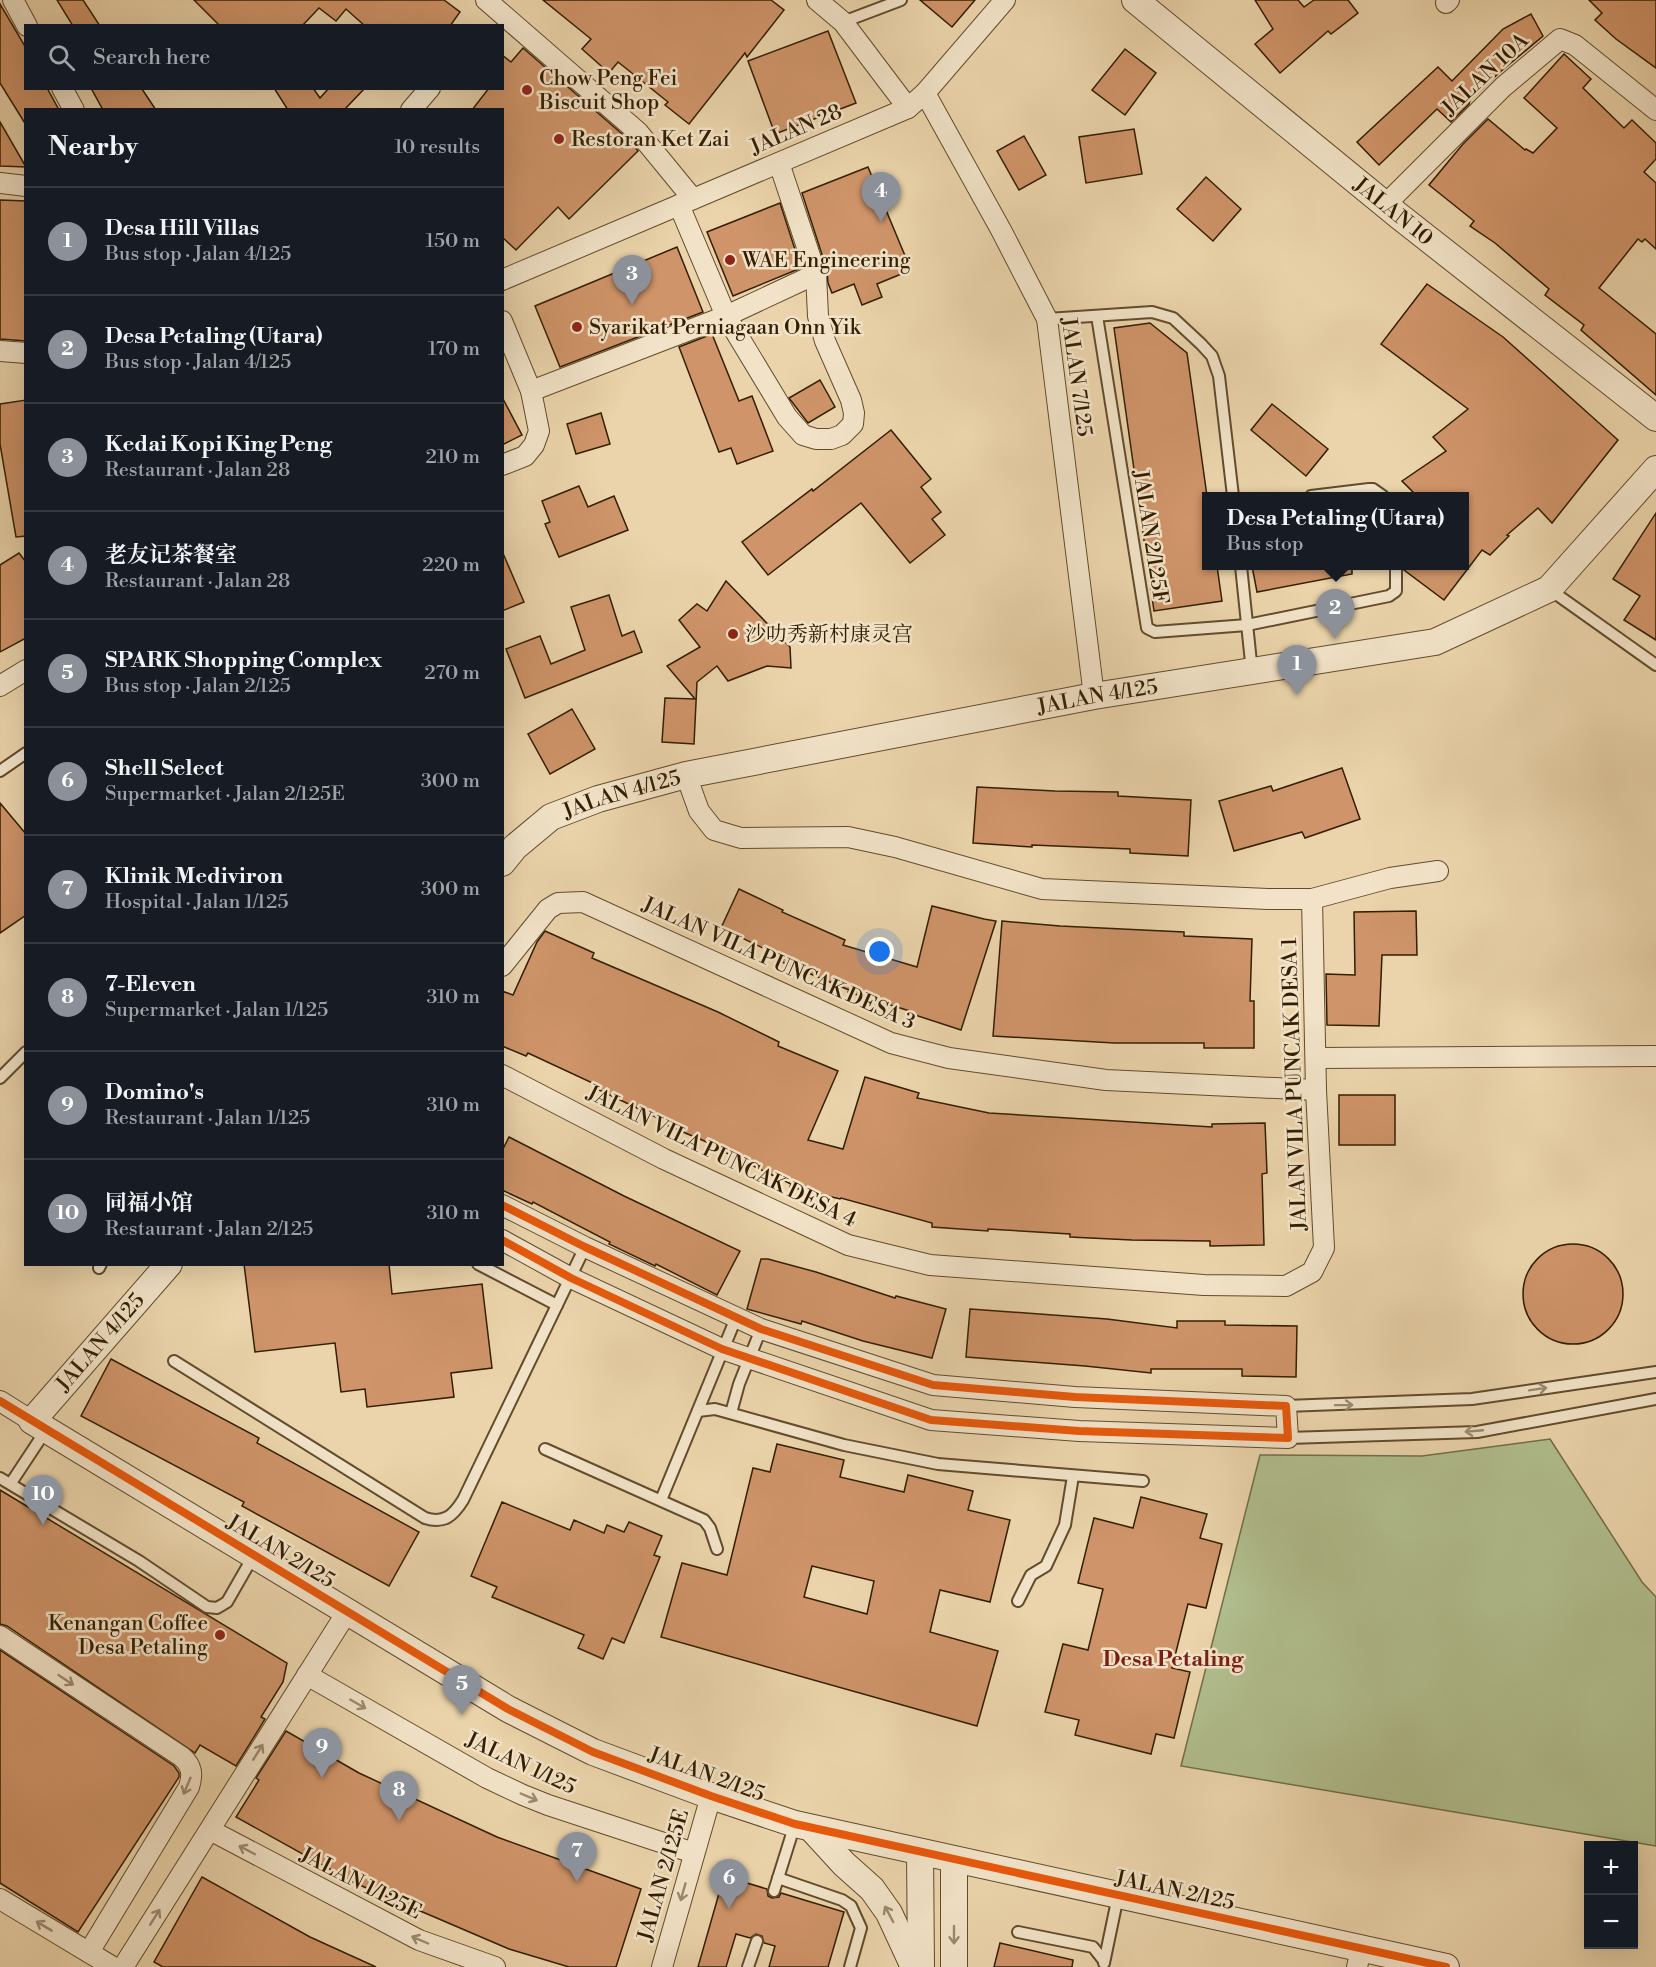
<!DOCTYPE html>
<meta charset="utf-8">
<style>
:root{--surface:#171b24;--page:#20242c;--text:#f1f3f6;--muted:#9ea1a6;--line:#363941;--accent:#8c9099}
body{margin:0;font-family:"Libre Bodoni","Noto Serif SC",serif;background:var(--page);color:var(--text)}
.controls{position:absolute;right:18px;bottom:18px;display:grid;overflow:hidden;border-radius:0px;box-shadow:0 6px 24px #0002}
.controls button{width:54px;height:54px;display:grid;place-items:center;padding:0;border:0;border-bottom:2px solid var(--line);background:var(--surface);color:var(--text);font:30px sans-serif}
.you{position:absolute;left:880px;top:952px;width:21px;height:21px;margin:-15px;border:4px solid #fff;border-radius:50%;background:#1a73e8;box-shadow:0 0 0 9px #1a73e833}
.badge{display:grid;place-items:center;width:39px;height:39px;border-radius:50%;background:var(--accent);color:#fff;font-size:20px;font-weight:700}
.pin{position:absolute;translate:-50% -50px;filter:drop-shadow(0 2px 3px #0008)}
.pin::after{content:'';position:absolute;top:32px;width:21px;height:18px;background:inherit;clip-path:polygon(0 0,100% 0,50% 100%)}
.popup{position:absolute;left:1202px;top:492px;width:267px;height:78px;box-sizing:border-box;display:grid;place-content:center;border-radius:0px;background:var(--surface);filter:drop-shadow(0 2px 4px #0005);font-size:20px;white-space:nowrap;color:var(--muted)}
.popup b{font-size:22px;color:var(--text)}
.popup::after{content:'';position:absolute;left:50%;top:100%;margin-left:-12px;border:12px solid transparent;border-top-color:var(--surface)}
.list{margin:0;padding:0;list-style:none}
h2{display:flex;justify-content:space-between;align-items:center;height:78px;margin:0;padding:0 24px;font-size:26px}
h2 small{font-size:20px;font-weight:400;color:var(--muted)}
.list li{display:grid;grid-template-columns:39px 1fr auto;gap:18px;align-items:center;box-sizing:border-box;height:108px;padding:0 24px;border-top:2px solid var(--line)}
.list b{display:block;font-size:22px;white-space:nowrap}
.list p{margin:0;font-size:20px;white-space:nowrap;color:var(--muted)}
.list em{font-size:20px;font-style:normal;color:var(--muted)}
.icon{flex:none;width:33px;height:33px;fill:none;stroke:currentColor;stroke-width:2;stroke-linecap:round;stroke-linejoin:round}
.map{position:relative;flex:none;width:1656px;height:1967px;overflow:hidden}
.search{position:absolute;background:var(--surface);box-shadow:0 6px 24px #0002;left:24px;top:24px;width:480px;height:66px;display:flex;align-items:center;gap:15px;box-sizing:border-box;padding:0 21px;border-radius:0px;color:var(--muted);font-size:22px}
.panel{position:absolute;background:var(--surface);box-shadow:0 6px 24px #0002;left:24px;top:108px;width:480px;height:1158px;border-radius:0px}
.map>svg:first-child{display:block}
</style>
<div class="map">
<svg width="1656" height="1967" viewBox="0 0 1656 1967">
<rect width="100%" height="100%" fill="#ebd4ab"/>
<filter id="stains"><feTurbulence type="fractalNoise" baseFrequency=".00333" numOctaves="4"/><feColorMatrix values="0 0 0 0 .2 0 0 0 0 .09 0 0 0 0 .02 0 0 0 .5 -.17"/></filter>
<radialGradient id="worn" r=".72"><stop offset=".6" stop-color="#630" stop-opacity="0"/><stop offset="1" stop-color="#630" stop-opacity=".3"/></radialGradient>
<polygon fill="#b1be8e" stroke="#726e48" stroke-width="1.5" points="1550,1439 1642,1582 1656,1597 1656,1846 1181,1766 1260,1455 1422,1456"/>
<g fill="#cf9469" stroke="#331e01" stroke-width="1.5" fill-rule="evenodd">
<polygon points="57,0 83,0 100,26 73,26"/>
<polygon points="194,0 444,0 460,12 450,26 365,26 346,9 336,21 319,8 302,26 220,26"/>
<polygon points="543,0 771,0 784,10 747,57 745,53 689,124 665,105 668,102 618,62 609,73 582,49 591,39"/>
<polygon points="920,0 975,0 952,27"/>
<polygon points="1255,0 1298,0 1304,7 1314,0 1348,0 1358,13 1331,34 1328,31 1280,73 1255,44 1273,29"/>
<polygon points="1589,0 1656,0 1656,68 1616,39 1595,20 1602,13"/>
<polygon points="0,4 26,48 26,88 47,88 59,110 26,110 26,125 0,83"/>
<polygon points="1531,14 1543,36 1500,72 1470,100 1469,104 1451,122 1437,109 1379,165 1357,142 1438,67 1452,81 1503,29"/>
<polygon points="828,31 856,103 775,134 748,61"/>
<polygon points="523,48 629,140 638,151 569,219 558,207 516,250 502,237 502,110 472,110 489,88 502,88 502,55 511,62"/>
<polygon points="1125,49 1156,73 1125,115 1092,90"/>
<polygon points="1564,54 1591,79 1583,88 1624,128 1632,120 1656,143 1656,159 1644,172 1656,183 1656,249 1645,239 1642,242 1638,239 1599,288 1656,334 1656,395 1581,330 1584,325 1545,295 1549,289 1495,243 1470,226 1474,221 1429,185 1463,144 1488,119 1525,150 1526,149 1533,153 1557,128 1524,98"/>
<polygon points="91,88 142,89 156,110 103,110"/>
<polygon points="274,88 313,88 320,98 329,88 365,88 344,110 288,110"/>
<polygon points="0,122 26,167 0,166"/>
<polygon points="1134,129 1142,174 1086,183 1079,137"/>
<polygon points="1024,136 1046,175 1019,190 997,151"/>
<polygon points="868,167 911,270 877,284 882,297 862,305 854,284 832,293 828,283 827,270 802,193"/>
<polygon points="1206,177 1241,209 1213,241 1177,209"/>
<polygon points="0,200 26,201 26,341 0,339"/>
<polygon points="780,203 801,268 733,296 707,232"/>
<polygon points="677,247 703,312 560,367 535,306"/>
<polygon points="1427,284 1503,337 1618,440 1552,523 1538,508 1507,535 1509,536 1490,555 1482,550 1444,600 1404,570 1403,566 1464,566 1464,496 1417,496 1402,481 1446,451 1433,437 1468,409 1381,344"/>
<polygon points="1150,323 1187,353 1207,496 1206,566 1217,566 1222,601 1154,611 1114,328"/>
<polygon points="712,334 739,401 752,396 773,451 737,464 731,448 719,452 679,347"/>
<polygon points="820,380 835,407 808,423 789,398"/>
<polygon points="502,397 522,435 502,445"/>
<polygon points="26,400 26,536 16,537 0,444 0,404"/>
<polygon points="1272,404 1328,449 1306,476 1251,430"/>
<polygon points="601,413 610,444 576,454 567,424"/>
<polygon points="891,430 931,479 921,487 941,512 932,519 945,535 910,563 861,503 768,575 742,542 812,489 813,491"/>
<polygon points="579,486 588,507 614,496 628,530 559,557 545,524 550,522 542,501"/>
<polygon points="1656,513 1656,640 1624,620 1640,596 1613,579"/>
<polygon points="502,551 524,602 502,611"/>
<polygon points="19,553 26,562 26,638 0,652 0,565"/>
<polygon points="1252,566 1352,566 1352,574 1257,592"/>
<polygon points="726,581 790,647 791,668 767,666 728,681 717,666 697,682 694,744 662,742 665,698 695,699 667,666 700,647 679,620 697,604 707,611"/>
<polygon points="609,595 622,636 634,631 642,652 525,698 506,649 540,636 551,664 585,650 571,607"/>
<polygon points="572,709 595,749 550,774 528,734"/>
<polygon points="1342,768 1360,819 1305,838 1302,832 1234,851 1219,801 1271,786 1273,791"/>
<polygon points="977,787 1055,791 1118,792 1118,796 1191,800 1188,856 1130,853 1130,849 1032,845 1032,847 973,843"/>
<polygon points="0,803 26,834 26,915 0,933"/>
<polygon points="739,889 783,910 782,912 845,940 843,945 917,967 932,906 984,919 996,921 961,1030 912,1014 913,1012 848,992 849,990 782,962 784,958 721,928"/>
<polygon points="1416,911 1417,955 1382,955 1379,1026 1327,1025 1326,974 1355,975 1354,912"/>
<polygon points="1002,921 1060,926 1184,932 1184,936 1252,939 1250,1001 1254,1001 1254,1048 1204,1048 1204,1043 1114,1043 993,1036"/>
<polygon points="545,931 594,953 592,958 718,1012 779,1042 778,1046 838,1071 808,1140 843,1149 865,1077 919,1093 917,1098 989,1113 1212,1127 1212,1124 1265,1123 1267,1173 1262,1174 1264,1245 1210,1246 1210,1241 1132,1240 1070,1237 1070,1234 988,1229 988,1231 932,1227 932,1223 841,1198 840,1199 790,1187 791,1184 720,1150 721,1148 659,1122 660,1119 597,1089 599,1086 528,1053 526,1056 502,1046 502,991 513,995 537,942"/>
<rect x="1339" y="1095" width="56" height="50"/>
<polygon points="509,1137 624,1196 740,1251 717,1295 656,1264 655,1266 609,1244 610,1242 533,1202 532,1204 502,1190 502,1151"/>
<circle cx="1573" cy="1294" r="50"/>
<polygon points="761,1259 768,1259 816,1272 895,1298 896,1296 946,1309 932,1358 863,1341 802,1321 801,1324 747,1309"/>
<polygon points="244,1264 389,1264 392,1294 482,1284 492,1368 451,1373 454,1397 367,1407 365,1389 341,1392 335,1343 255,1352"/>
<polygon points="970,1309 1107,1319 1177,1328 1177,1321 1225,1321 1225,1325 1297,1326 1296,1377 1242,1376 1242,1369 1151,1369 1151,1373 1085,1366 966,1357"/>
<polygon points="111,1359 259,1438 257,1443 419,1532 389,1586 242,1506 244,1502 81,1416"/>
<path d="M777,1444L844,1460L840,1477L904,1492L908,1475L973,1491L968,1510L1010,1520L990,1602L940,1590L930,1632L998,1651L977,1726L661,1637L682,1563L727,1575L753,1468L770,1472ZM812,1566L874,1581L867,1614L804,1597Z"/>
<polygon points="0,1490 287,1663 283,1682 261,1717 265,1719 236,1766 200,1745 195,1753 7,1626 0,1624"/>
<polygon points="1141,1497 1207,1514 1200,1538 1222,1544 1206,1608 1188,1604 1172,1668 1190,1672 1174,1738 1156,1734 1151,1754 1075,1735 1079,1720 1045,1712 1063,1644 1088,1650 1103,1589 1078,1583 1094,1518 1133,1528"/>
<polygon points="502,1502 570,1530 574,1520 604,1533 607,1525 624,1532 629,1522 662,1536 654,1555 660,1557 624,1643 612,1638 603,1659 578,1648 584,1635 492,1597 497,1587 471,1576"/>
<polygon points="0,1650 174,1766 179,1773 179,1777 78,1932 0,1883"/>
<polygon points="286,1731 359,1773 497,1837 641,1889 616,1967 569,1967 509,1949 355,1883 236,1817 259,1780 256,1778"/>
<polygon points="724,1876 767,1889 768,1896 772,1898 779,1897 781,1893 844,1912 828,1967 769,1967 775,1946 764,1943 762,1936 756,1934 750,1938 736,1934 726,1967 698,1967"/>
<polygon points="202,1877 310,1937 376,1967 163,1967 154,1962"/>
<polygon points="1000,1943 1073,1960 1072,1967 994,1967"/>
</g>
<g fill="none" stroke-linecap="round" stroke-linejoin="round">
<g stroke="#614c2c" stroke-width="14">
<g id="service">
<polyline points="843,22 901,0"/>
<polyline points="1097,316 1147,628 1155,632 1247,625 1389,596 1396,591 1396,566"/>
<polyline points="1047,319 1152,312 1173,318 1201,344 1212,356 1219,376 1233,496"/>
<polyline points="1311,496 1369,489 1373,489 1383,496"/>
<polyline points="1241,566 1252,672"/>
<polyline points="1549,589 1656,665"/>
<polyline points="0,771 26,753"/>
<polyline points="0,1078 26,1052"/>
<polyline points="478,1264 557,1305"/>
<polyline points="99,1268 101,1264"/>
<path d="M174,1361L425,1518C444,1524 453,1516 463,1500L585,1247"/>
<polyline points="1286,1406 1472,1399 1656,1372"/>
<polyline points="698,1411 715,1409 844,1445 938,1464 1143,1481"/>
<polyline points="731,1413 739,1384 761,1329"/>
<polyline points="1288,1438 1477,1432 1656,1399"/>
<polyline points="545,1449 704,1520 710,1528 717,1549"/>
<polyline points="0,1478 139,1561 207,1607 217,1608 227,1602 254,1555"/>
<polyline points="11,1483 46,1430"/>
<polyline points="661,1500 736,1318"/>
<polyline points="1018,1601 1031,1575 1046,1566 1065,1525 1073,1476"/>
<polyline points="778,1878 842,1900 851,1906 861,1928 850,1967"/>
<polyline points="774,1891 795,1824"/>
<polyline points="1018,1932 1093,1947 1104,1961"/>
<polyline points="1104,1963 1118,1896"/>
<polyline points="748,1967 757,1941"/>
</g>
</g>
<g stroke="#614c2c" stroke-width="22">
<g id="minor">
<polyline points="13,0 27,26"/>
<polyline points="486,0 638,132 693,199"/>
<polyline points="817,0 843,22 908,108"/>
<polyline points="1446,3 1449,0"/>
<polyline points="62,88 74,110"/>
<polyline points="925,93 1001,230 1047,319 1094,696"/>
<polyline points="411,110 430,88"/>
<polyline points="0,183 26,186"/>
<polyline points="679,205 726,316 787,417 803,435 816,439 831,439 842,435 853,424 854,413 851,400 825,341 818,316 816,274 779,163"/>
<polyline points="1385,205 1503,87 1560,39 1575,45 1656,110"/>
<polyline points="502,280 908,108 925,93 1005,0"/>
<polyline points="502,321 531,391 539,431 534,445 525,456 502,465"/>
<polyline points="0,351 26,353"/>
<polyline points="531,391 726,316 816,274"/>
<polyline points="0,686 26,670"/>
<polyline points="686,775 699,811 714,830 741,838 848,837 895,847 1042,889 1268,899 1312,899 1390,878 1438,871"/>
<polyline points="502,966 548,909 558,903 583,902 891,1043 949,1058 1106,1080 1316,1090"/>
<polyline points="1316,1058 1656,1056"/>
<polyline points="502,1075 664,1159 848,1245 930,1265 1204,1285 1286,1286 1312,1272 1324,1248 1316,1090 1312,899"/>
<polyline points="502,1205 585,1247 761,1329 933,1385 1075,1397 1286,1406 1288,1438 1079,1431 931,1420 722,1349 571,1278 502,1240"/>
<polyline points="0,1401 32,1421"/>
<path d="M0,1636L182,1757C192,1766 193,1774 189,1787L89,1952"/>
<polyline points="307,1675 487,1778 523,1795 548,1805 694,1853"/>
<polyline points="210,1830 419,1940 495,1967"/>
<polyline points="0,1899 113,1967"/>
<polyline points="123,1967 347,1612"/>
<polyline points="662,1967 711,1796"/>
<polyline points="1357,1967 1361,1949"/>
</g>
</g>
<g stroke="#614c2c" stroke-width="28">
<g id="tertiary">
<path id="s1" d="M1135,0L1399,216L1656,418"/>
<path id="s2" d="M502,863L515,847L551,817L598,799L686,775L1094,696L1435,642L1549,589L1656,469"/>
<polyline points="169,1264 32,1421 508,1709 593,1752 711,1796 795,1824 1446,1967"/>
<polyline points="811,1828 844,1864 872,1889 889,1913 914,1967"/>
<polyline points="920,1852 921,1967"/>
<polyline points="954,1967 954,1860"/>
</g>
</g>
<use href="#service" stroke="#f2e3c8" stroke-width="10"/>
<use href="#minor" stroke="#f2e3c8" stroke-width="20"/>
<use href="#tertiary" stroke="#f2e3c8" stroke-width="26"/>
<g stroke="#f2e3c8" stroke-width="11">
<g id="cycleway">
<polyline points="502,1205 585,1247 761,1329 933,1385 1075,1397 1286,1406 1288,1438 1079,1431 931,1420 722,1349 571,1278 502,1240"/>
<polyline points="0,1401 508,1709 593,1752 711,1796 795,1824 1446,1967"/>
</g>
</g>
<use href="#cycleway" stroke="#e8590c" stroke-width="8"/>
</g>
<defs><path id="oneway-shaft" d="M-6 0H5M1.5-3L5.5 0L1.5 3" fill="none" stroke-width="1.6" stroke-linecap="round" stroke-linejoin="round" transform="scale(1.5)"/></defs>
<g stroke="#9c8a6e">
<use href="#oneway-shaft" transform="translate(1538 1389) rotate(-9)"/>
<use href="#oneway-shaft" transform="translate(1344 1405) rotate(-1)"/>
<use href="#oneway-shaft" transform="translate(1474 1431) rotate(175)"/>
<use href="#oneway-shaft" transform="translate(66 1680) rotate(34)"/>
<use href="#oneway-shaft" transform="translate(358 1704) rotate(30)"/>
<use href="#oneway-shaft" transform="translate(258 1752) rotate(-58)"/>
<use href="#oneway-shaft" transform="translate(187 1786) rotate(113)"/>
<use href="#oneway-shaft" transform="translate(529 1797) rotate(23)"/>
<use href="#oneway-shaft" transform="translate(247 1850) rotate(-152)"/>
<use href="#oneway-shaft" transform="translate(683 1892) rotate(106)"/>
<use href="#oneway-shaft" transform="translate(889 1914) rotate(-118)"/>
<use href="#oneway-shaft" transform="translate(155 1917) rotate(-58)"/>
<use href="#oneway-shaft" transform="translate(44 1926) rotate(-149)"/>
<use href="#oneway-shaft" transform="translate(954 1935) rotate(90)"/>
<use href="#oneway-shaft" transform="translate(420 1940) rotate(-157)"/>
</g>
<g fill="#8f2418" stroke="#f2e3c8" stroke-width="2">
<circle cx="527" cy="90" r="6"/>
<circle cx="559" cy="139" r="6"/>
<circle cx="730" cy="260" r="6"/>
<circle cx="577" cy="327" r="6"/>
<circle cx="733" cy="634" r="6"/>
<circle cx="220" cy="1635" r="6"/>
</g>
<g text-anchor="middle" stroke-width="5" stroke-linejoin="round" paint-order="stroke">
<g font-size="21" fill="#331e01" stroke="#f2e3c8">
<text transform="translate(1485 74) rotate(-43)" y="7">JALAN 10A</text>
<text transform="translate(796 129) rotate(-23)" y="7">JALAN 28</text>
<text dy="7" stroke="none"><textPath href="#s1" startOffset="334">JALAN 10</textPath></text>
<text transform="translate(1077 377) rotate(82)" y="7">JALAN 7/125</text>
<text transform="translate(1151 537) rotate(81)" y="7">JALAN 2/125F</text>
<text dy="7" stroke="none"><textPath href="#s2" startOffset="628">JALAN 4/125</textPath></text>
<text dy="7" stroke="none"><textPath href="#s2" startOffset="142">JALAN 4/125</textPath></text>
<text transform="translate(779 963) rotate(24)" y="7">JALAN VILA PUNCAK DESA 3</text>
<text transform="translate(1294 1084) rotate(-92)" y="7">JALAN VILA PUNCAK DESA 1</text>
<text transform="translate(722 1156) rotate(26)" y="7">JALAN VILA PUNCAK DESA 4</text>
<text transform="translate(100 1342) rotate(-49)" y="7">JALAN 4/125</text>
<text transform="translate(281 1551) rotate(31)" y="7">JALAN 2/125</text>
<text transform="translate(521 1763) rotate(25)" y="7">JALAN 1/125</text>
<text transform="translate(707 1774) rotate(20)" y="7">JALAN 2/125</text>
<text transform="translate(663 1875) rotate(-74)" y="7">JALAN 2/125E</text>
<text transform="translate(361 1883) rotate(27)" y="7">JALAN 1/125E</text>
<text transform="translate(1175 1890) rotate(12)" y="7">JALAN 2/125</text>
</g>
<g font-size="21" fill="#331e01" stroke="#f2e3c8" text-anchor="start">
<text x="539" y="85">Chow Peng Fei<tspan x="539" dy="24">Biscuit Shop</tspan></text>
<text x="571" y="146">Restoran Ket Zai</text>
<text x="742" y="267">WAE Engineering</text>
<text x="589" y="334">Syarikat Perniagaan Onn Yik</text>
<text x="745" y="641">沙叻秀新村康灵宫</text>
<text x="208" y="1630" text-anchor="end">Kenangan Coffee<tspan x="208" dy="24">Desa Petaling</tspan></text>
</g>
<g font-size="22" font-weight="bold" fill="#7a1f14" stroke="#f2e3c8">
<text x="1173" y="1666">Desa Petaling</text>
</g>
</g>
<rect width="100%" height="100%" filter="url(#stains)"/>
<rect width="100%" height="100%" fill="url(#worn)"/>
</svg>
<div class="controls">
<button>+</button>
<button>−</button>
</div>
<div class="you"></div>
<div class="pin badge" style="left:1297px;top:695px">1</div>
<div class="pin badge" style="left:1335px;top:639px">2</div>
<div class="popup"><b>Desa Petaling (Utara)</b>Bus stop</div>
<div class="pin badge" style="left:632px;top:305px">3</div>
<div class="pin badge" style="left:881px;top:222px">4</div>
<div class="pin badge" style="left:462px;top:1715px">5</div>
<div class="pin badge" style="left:729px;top:1909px">6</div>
<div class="pin badge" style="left:577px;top:1882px">7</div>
<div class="pin badge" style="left:399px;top:1821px">8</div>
<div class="pin badge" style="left:322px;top:1778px">9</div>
<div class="pin badge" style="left:43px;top:1525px">10</div>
<div class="search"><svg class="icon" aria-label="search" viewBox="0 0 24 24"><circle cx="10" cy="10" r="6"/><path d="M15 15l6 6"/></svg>Search here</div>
<section class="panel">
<h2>Nearby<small>10 results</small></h2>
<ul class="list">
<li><span class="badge">1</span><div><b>Desa Hill Villas</b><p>Bus stop · Jalan 4/125</p></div><em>150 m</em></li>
<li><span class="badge">2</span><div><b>Desa Petaling (Utara)</b><p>Bus stop · Jalan 4/125</p></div><em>170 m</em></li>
<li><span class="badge">3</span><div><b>Kedai Kopi King Peng</b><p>Restaurant · Jalan 28</p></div><em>210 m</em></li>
<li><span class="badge">4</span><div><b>老友记茶餐室</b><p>Restaurant · Jalan 28</p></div><em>220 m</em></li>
<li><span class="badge">5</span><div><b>SPARK Shopping Complex</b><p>Bus stop · Jalan 2/125</p></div><em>270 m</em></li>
<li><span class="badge">6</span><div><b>Shell Select</b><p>Supermarket · Jalan 2/125E</p></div><em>300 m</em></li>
<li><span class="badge">7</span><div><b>Klinik Mediviron</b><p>Hospital · Jalan 1/125</p></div><em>300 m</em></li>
<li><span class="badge">8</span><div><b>7-Eleven</b><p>Supermarket · Jalan 1/125</p></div><em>310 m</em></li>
<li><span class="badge">9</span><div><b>Domino's</b><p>Restaurant · Jalan 1/125</p></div><em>310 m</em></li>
<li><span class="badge">10</span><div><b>同福小馆</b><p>Restaurant · Jalan 2/125</p></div><em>310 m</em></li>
</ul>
</section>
</div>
